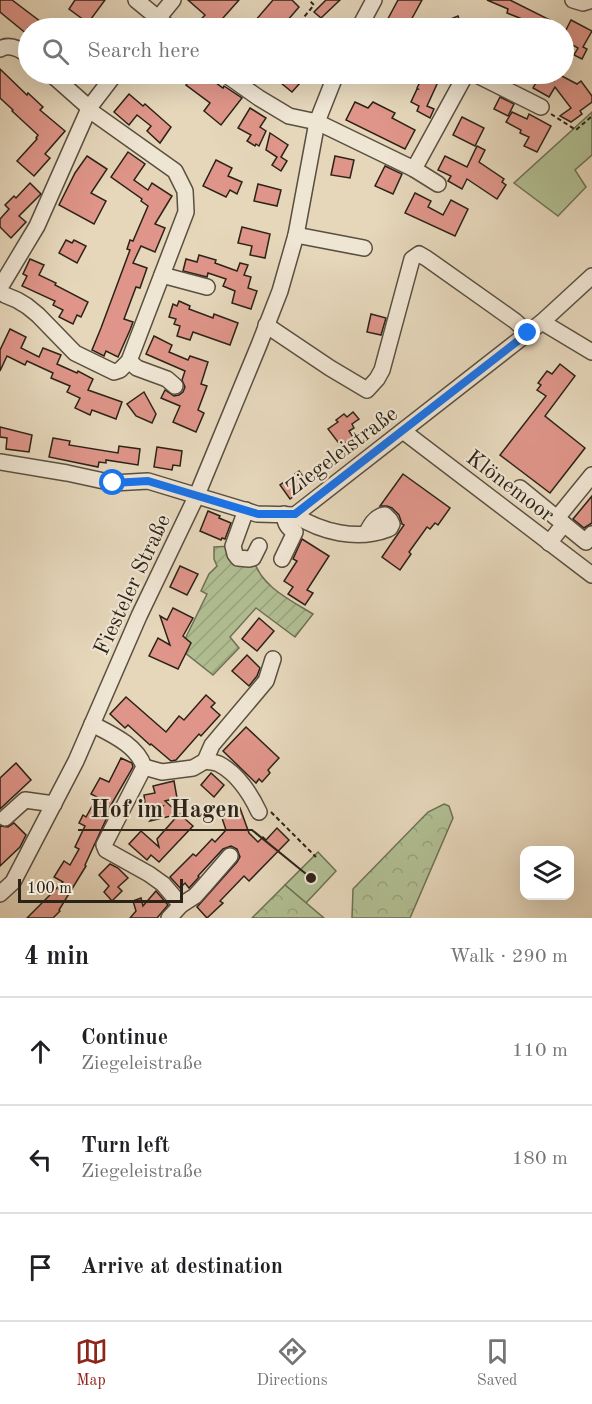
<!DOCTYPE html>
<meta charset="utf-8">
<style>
:root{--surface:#fff;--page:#f2f2f2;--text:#202124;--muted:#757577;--line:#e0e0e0;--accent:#8f2418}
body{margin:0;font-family:"Old Standard TT",serif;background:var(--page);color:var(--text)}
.controls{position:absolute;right:18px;bottom:18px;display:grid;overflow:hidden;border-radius:12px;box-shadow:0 6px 24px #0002}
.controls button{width:54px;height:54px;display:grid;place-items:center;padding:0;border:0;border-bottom:2px solid var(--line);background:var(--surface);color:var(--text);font:30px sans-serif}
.scale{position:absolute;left:18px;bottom:15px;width:165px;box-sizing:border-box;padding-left:6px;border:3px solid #2c2318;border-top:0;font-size:16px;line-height:21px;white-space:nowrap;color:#2c2318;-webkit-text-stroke:4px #efe5d3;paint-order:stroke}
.stop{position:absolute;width:18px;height:18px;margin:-14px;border:4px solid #1a73e8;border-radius:50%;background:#fff}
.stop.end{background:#1a73e8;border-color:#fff;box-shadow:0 2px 6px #0008}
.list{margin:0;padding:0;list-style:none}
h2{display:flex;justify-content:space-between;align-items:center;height:78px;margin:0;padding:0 24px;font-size:26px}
h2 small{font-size:20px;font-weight:400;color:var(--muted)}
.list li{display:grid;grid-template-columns:39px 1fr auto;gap:18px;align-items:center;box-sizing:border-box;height:108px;padding:0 24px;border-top:2px solid var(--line)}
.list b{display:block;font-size:22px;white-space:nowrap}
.list p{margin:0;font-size:20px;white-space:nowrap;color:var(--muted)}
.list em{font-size:20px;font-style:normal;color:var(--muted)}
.icon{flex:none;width:33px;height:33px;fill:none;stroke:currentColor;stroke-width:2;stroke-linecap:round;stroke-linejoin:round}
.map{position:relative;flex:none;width:592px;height:918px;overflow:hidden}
.search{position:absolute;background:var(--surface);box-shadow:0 6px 24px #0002;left:18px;right:18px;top:18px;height:66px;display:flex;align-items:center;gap:15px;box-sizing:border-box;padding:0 21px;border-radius:33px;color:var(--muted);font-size:22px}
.sheet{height:402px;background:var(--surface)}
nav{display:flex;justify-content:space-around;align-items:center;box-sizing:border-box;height:84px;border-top:2px solid var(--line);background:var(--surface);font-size:16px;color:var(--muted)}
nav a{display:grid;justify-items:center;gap:3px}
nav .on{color:var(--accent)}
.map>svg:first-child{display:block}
</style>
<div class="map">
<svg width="592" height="918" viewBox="0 0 592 918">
<defs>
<pattern id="forest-crowns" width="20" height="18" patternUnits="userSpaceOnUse" patternTransform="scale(1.5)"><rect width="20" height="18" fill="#b1bf93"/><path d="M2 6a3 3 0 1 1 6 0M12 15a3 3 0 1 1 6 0" fill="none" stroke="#98a47e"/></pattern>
<pattern id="garden-furrows" width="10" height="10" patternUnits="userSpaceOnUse" patternTransform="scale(1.5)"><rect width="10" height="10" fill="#b1bf93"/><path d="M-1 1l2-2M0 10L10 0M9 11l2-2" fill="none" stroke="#98a47e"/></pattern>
</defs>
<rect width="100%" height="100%" fill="#e6d7bb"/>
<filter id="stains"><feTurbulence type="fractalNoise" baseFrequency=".00333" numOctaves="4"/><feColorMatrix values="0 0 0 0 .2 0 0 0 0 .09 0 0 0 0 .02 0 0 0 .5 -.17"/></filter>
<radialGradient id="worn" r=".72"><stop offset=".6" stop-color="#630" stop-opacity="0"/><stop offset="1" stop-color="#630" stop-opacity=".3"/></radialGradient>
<g fill="#b1bf93" stroke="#6e7156" stroke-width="1.5">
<polygon points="592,112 592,155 575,170 586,187 558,216 514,183"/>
<polygon points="318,852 336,871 306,903 285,885"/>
</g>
<g fill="url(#forest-crowns)" stroke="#6e7156" stroke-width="1.5">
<polygon points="444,804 449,806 453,818 410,918 352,918 353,889 428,812"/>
<polygon points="285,885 324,918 252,918"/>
</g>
<path fill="url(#garden-furrows)" stroke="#6e7156" stroke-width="1.5" d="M233,546L253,558C260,586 290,600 313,614L295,637L256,608L230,637L239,648L213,675L179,648L185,639L207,594L201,591L209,574L217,566L214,559V547Z"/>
<g fill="#df9589" stroke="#2c2318" stroke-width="1.5">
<polygon points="0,0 12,0 49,28 28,28 28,35 0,12"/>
<polygon points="75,0 105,0 88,23 69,9"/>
<polygon points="188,0 239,0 223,18 227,22 221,28 193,28 205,15"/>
<polygon points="273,0 292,0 299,7 281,28 249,28"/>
<polygon points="326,0 340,0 321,18 314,12"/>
<polygon points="398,0 422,0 410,22 405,19 400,28 383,28"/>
<polygon points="487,0 510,0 550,20 546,28 518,28 522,19 507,13 508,9"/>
<polygon points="458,16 462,28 429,28"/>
<polygon points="571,20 592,31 583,47 587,49 582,59 574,55 578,48 564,40 564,34"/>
<polygon points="0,69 27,95 28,93 43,107 40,110 65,131 45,154 50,158 34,176 17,161 37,139 36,138 38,135 12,111 13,110 0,98"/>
<polygon points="194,74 204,74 223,88 224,86 242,98 221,125 204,111 210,103 186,85"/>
<polygon points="270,74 308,74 292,92"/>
<polygon points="418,74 445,74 440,83 438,82 427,106 434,109 430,118 417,111 419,106 411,102 417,89 418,89 417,88 423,76"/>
<polygon points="541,74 554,81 558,74 577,84 581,81 592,96 592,102 580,111 582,114 571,122 560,116 571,108 555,87 549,97 533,88"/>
<polygon points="129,94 143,106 145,104 171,127 160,143 147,131 151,126 137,115 129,125 114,112"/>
<polygon points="500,97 514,104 508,116 494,109"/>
<polygon points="355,102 368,108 373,102 395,113 392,118 415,130 405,149 346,120"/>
<polygon points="250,108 266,118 260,127 266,131 259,146 256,144 255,146 247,141 251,135 238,128"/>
<polygon points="512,112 527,119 529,114 551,126 537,152 524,146 529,137 520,133 521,130 506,122"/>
<polygon points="462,117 484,128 475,146 453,135"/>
<polygon points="270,133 288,145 281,157 287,161 281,171 272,165 277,157 266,150"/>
<polygon points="477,146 485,150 479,162 504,179 502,182 506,185 497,199 467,179 462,189 448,181 451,176 438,170 445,156 467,167"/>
<polygon points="128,152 145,164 134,180 148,190 152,183 172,196 155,224 165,228 155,252 141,246 133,263 147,268 140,288 136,287 124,319 133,322 130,330 118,357 106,351 104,356 92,350 101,328 130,250 127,249 130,240 133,241 148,206 141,201 142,199 111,177"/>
<polygon points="87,156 107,169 91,193 106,201 94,224 59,205 75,173"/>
<polygon points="335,156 354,160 350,178 331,175"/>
<polygon points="216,160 232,168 228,176 242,182 237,194 230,190 226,197 203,186"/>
<polygon points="385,166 402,174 393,194 375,186"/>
<polygon points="30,183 41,194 19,216 26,222 11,238 0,227 0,219 9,209 5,205 14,196 16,198"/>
<polygon points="258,184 281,190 277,206 254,201"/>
<polygon points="415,193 431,201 428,207 443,215 451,200 468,209 455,236 405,213"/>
<polygon points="242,227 270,234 265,258 250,255 252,246 238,243"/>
<polygon points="66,240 72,243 74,240 86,246 77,263 59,253"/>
<polygon points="199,255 216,260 215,263 237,271 240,263 248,265 244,275 251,277 248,288 257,291 251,309 232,303 235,291 223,286 226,279 208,273 207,277 183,271 186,259 197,262"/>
<polygon points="30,259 44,265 39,275 56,283 55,285 88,302 81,317 77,315 73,324 59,317 63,310 53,305 55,301 22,286 27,276 23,274"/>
<polygon points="179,301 190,306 189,309 213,318 214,314 238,323 230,345 193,332 190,340 177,336 180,326 174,324 176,319 169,317 173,304 177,306"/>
<polygon points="371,314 386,318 381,335 367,332"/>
<polygon points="10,329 26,337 21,348 39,357 43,348 61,355 57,364 77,373 78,371 93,379 88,390 122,402 116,419 92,410 90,415 75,408 80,398 67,392 70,386 51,378 53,373 27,361 25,365 7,356 0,371 0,350"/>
<polygon points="154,336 172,345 169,352 188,360 190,356 208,362 201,384 207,386 198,410 204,413 196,432 173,422 180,406 161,398 165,390 174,396 179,395 183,392 185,387 182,380 185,371 146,354"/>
<polygon points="560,364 575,376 545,416 585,448 550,493 500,455 546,396 537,390 541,385 538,383 547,371 552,374"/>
<polygon points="144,392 156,414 152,423 136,416 127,404"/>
<polygon points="353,412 359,419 352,424 354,428 349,431 353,437 341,446 328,429 338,422 336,420 344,414 347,417"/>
<polygon points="0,427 32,435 29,452 6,449 7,438 0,437"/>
<polygon points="53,438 70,441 69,445 118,453 119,446 140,449 138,465 106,460 106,463 99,462 98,467 49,457"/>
<polygon points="157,447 182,451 180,466 173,465 172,470 154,467"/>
<polygon points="299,471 309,485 290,499 280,485"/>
<polygon points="403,474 450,508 438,525 435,523 430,529 427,527 409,552 411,554 400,570 382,557 404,525 402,524 399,515 392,508 387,506 380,506"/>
<polygon points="592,496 592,523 584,528 573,519"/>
<polygon points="208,511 220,516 219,518 231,523 225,539 222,538 221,540 200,531"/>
<polygon points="302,539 329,556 307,590 313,593 305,605 288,594 293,587 284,581 297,561 293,559"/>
<polygon points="180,566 198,574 187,595 170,587"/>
<polygon points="173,608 193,618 183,636 191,643 178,669 149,656 158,638 170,645 160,616 167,620"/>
<polygon points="259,618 274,631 257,651 242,639"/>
<polygon points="247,655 260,668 257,676 249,686 232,671"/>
<polygon points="206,695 215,703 211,707 220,715 201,736 199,734 176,760 171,761 151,744 150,745 128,725 125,728 110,714 126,697 166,732 179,716 184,720"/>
<polygon points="246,727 279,758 268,770 270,773 262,782 259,779 256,783 223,751"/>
<polygon points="121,758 132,763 133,767 107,812 109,813 85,865 86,866 59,910 60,911 53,918 27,918 63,882 54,877 64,861 70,865 79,849 75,847 85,826 79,823 83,815 86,817 97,797 91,794 100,778 109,782"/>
<polygon points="16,763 31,780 0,809 0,778"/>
<polygon points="211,773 224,785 214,797 201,785"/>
<polygon points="174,781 177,798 165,801 193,826 159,862 151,855 147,860 129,844 141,831 159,847 157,839 179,814 150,821 163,806 146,810 144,795 155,793 153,786"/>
<polygon points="240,808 249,833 258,842 263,837 266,840 277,828 289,840 249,881 244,876 220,901 223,903 207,918 197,907 237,862 240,857 237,849 231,846 223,849 198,876 199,877 189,888 185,883 180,888 170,877 193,854 196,856 212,839 215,842 226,830 221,815"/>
<polygon points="14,823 26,835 20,847 0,866 0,826 8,827"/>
<polygon points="110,864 118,868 128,878 118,887 122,891 112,901 104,892 109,886 99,875"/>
<polygon points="156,891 168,905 157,918 130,918 136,911 133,901 141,898 143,906"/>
</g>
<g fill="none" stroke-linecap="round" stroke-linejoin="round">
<g stroke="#5a5041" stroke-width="18">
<g id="minor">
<polyline points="136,0 170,28"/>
<polyline points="573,0 583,3 592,0"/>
<polyline points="150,28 173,0"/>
<polyline points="359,28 374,0"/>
<path d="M0,49C10,43 20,49 28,55"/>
<polyline points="51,74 86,105"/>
<polyline points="225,74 259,98 289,116 317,122 414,169 438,184"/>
<polyline points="475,74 541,107"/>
<polyline points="92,104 115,74"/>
<polyline points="414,169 466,74"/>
<polyline points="296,235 364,248"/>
<polyline points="162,275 207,287"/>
<polyline points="1,286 37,226 87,113"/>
<polyline points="5,295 17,300 27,306 38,315 75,353 114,372 120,370 129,361 186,212 185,191 175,171 92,112"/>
<polyline points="542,322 592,352"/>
<polyline points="266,325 330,368 367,390 377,379 382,370 412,259 419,254 426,258 515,321 528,333"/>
<polyline points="129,361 137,368 167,379 175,386"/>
<polyline points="403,431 592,575"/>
<polyline points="0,462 67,473 113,483 148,481 257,514 295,515 542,322 592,276"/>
<polyline points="520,488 564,524 549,543"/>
<polyline points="246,510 233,546 235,554 238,558 249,559 253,558 259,546"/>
<path d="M295,515C321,532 357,541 388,529L390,528L392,524L390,520L385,515C375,516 370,526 366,534"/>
<polyline points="557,518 592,475"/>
<polyline points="564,524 586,542 592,534"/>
<path d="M282,559L295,532C287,528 285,523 284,514"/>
<path d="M92,724C111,734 137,745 144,767L104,845L106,850L149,874L163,884L181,905"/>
<path d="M205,761C209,762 215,762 219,764C238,774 250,793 259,812"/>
<polyline points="144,767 162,772 193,768 205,761 212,745 266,681 273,659"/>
<polyline points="5,818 25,800 54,804"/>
<polyline points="0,894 13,882 76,761 139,616 197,495 259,345 280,291 296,235 317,122 336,74"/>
<polyline points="169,918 181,905 195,896 204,886 230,856"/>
</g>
</g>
<g stroke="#2c2318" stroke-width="2" stroke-dasharray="4.5 3" stroke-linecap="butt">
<polyline points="295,28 314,5 309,0"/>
<polyline points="551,114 576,130 592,116"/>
<polyline points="271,812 316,857"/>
</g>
<use href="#minor" stroke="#efe5d3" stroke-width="15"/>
</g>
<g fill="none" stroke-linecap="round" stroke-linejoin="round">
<polyline stroke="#1a73e8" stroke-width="8" points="113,483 148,481 258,514 295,514 528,333"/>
</g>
<g text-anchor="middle" stroke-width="4.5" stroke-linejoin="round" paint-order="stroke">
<g font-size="22" fill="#2c2318" stroke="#efe5d3">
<text transform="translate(341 450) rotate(-37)" y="8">Ziegeleistraße</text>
<text transform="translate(511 485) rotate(37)" y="8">Klönemoor</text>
<text transform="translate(131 584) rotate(-65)" y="8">Fiesteler Straße</text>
</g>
</g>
<path fill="none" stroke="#2c2318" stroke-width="2" d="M311 878L252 830H78"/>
<circle fill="#2c2318" stroke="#efe5d3" stroke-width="2" cx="311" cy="878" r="6"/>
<g font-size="24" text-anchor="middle" font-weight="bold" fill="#2c2318" stroke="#efe5d3" stroke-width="4.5" stroke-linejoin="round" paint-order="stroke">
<text x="165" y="817">Hof im Hagen</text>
</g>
<rect width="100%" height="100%" filter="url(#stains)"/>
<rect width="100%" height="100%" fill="url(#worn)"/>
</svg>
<div class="controls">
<button><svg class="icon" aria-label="layers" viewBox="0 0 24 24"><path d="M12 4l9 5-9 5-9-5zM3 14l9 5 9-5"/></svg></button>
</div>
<div class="scale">100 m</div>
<div class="stop" style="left:113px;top:483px"></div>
<div class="stop end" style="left:528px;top:333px"></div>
<div class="search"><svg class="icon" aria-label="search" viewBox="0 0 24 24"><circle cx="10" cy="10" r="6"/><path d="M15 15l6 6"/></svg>Search here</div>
</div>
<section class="sheet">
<h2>4 min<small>Walk · 290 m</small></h2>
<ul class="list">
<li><svg class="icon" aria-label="ahead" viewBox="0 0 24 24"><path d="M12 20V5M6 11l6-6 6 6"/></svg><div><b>Continue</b><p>Ziegeleistraße</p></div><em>110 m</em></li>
<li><svg class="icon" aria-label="left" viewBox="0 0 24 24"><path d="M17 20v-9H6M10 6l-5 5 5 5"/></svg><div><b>Turn left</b><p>Ziegeleistraße</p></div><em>180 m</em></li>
<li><svg class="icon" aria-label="arrive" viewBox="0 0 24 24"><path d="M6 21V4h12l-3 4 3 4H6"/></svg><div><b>Arrive at destination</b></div></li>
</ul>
</section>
<nav>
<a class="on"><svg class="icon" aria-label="map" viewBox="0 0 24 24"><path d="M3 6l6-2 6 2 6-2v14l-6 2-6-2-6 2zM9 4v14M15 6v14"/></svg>Map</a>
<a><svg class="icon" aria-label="directions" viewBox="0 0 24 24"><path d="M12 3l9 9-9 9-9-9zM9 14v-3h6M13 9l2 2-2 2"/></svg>Directions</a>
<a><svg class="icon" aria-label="saved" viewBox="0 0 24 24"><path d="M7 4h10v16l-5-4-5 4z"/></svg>Saved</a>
</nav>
